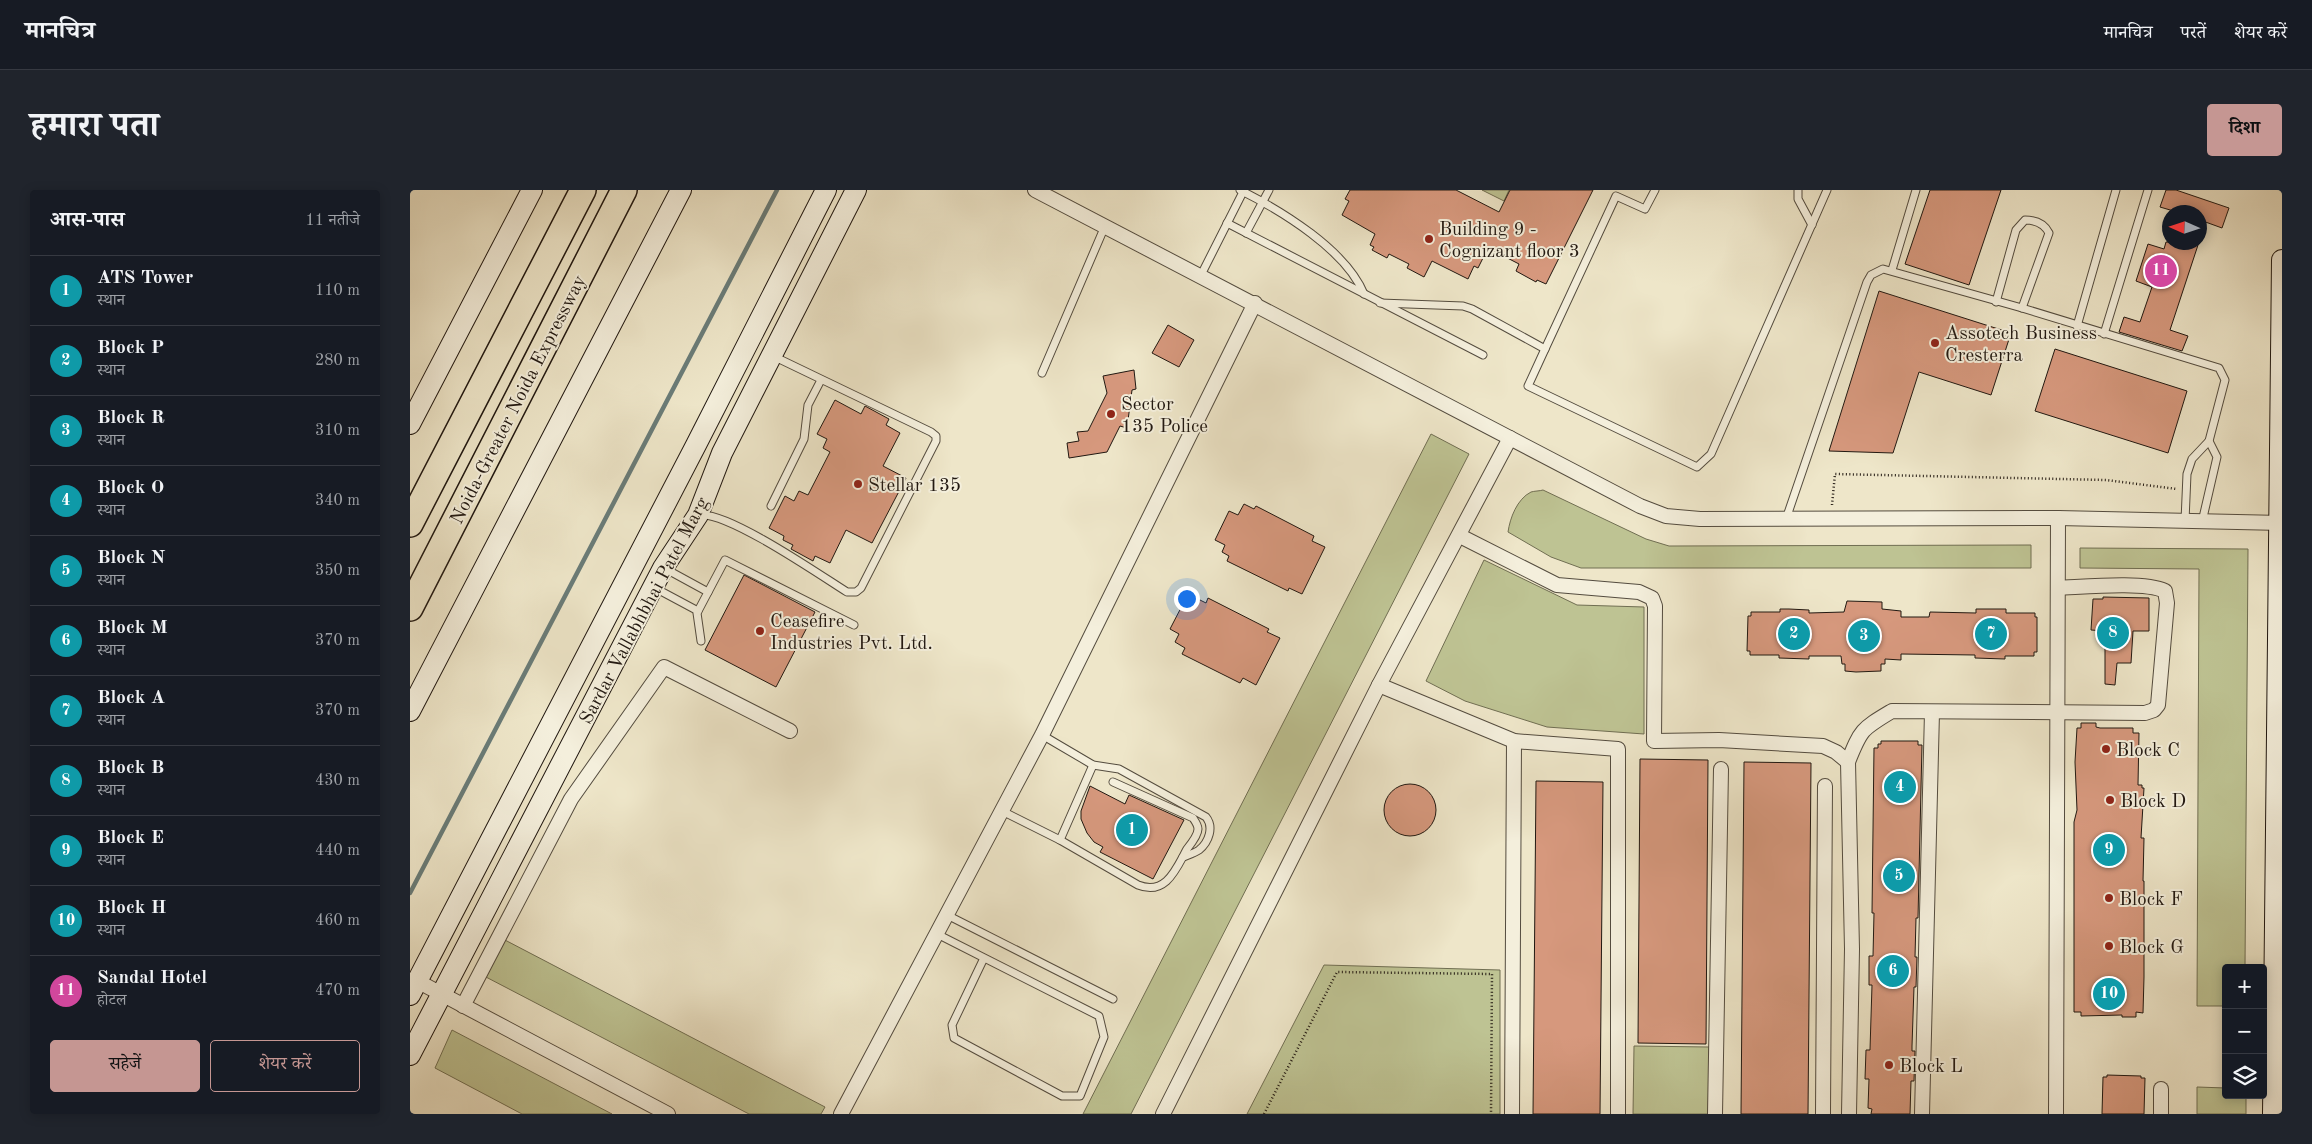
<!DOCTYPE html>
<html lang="hi">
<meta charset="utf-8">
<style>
:root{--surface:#171b24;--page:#20242c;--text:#f1f3f6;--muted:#9ea1a6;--line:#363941;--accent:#c59692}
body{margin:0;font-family:"Old Standard TT","Noto Serif Devanagari",serif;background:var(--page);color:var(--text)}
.controls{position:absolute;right:15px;bottom:15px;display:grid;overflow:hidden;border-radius:5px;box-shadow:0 2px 12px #0003}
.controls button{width:45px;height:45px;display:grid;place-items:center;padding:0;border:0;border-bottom:1px solid var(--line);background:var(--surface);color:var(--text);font:25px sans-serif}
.compass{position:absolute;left:1752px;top:15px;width:45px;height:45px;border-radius:50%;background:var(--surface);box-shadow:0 2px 12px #0003;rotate:273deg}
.you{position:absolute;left:776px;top:408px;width:18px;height:18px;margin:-12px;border:4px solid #fff;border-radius:50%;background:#1a73e8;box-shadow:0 0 0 8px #1a73e833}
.badge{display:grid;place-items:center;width:32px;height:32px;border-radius:50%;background:var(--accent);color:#fff;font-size:16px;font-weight:700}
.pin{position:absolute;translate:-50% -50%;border:2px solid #fff;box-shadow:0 1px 5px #0006}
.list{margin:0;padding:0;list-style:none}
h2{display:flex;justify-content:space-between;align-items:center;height:65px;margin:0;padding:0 20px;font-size:21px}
h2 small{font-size:16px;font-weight:400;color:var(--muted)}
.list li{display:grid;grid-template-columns:32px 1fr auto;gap:15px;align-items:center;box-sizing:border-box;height:70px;padding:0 20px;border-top:1px solid var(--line)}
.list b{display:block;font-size:19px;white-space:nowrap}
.list p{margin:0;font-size:16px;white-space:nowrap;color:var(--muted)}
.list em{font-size:16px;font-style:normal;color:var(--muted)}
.actions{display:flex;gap:10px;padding:15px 20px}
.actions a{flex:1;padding:11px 0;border:1px solid var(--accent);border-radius:5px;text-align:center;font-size:18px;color:var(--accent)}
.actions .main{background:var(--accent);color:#111}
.icon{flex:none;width:28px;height:28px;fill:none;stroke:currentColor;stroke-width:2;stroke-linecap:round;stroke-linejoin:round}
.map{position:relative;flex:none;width:1872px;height:924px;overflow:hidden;border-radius:5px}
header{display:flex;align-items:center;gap:30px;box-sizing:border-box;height:70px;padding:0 25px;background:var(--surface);border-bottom:1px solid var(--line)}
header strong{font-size:24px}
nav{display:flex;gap:28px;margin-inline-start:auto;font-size:18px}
.intro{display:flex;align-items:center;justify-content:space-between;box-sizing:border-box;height:120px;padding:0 30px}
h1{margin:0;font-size:35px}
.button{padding:12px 22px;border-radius:5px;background:var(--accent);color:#111;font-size:18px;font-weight:700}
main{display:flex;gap:30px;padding:0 30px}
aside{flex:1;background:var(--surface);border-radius:5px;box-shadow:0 2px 12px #0003}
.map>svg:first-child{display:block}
</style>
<header>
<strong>मानचित्र</strong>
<nav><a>मानचित्र</a><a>परतें</a><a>शेयर करें</a></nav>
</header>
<div class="intro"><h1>हमारा पता</h1><a class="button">दिशा</a></div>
<main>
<aside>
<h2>आस-पास<small>11 नतीजे</small></h2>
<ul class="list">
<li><span class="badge" style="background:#0f9aa8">1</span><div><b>ATS Tower</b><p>स्थान</p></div><em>110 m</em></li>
<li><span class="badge" style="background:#0f9aa8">2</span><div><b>Block P</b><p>स्थान</p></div><em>280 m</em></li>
<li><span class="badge" style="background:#0f9aa8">3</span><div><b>Block R</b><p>स्थान</p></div><em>310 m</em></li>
<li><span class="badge" style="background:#0f9aa8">4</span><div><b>Block O</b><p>स्थान</p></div><em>340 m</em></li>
<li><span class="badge" style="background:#0f9aa8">5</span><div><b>Block N</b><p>स्थान</p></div><em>350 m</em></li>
<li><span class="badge" style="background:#0f9aa8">6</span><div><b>Block M</b><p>स्थान</p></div><em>370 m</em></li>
<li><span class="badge" style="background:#0f9aa8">7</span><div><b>Block A</b><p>स्थान</p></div><em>370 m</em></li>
<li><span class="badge" style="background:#0f9aa8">8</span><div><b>Block B</b><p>स्थान</p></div><em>430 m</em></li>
<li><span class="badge" style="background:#0f9aa8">9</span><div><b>Block E</b><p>स्थान</p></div><em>440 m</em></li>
<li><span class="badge" style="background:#0f9aa8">10</span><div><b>Block H</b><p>स्थान</p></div><em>460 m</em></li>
<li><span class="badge" style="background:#d1479c">11</span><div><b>Sandal Hotel</b><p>होटल</p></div><em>470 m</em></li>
</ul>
<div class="actions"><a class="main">सहेजें</a><a>शेयर करें</a></div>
</aside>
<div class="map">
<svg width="1872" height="924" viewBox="0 0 1872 924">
<rect width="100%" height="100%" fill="#eee6c9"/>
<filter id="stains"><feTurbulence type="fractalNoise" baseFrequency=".004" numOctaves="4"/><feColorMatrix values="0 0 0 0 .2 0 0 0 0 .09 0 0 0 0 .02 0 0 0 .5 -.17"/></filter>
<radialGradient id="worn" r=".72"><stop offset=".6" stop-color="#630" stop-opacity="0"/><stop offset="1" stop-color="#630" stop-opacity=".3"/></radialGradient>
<g fill="#bec393" stroke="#706e52">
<polygon points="1072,0 1099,0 1094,11"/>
<polygon points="1021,244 1059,264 721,924 673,924"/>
<path d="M1133,300L1236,349L1259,356L1621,355V378H1171L1141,367L1098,342C1100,328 1107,309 1121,302C1124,301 1130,301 1133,300Z"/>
<polygon points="1670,358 1838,359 1835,778 1816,778 1816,816 1787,816 1789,379 1670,378"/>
<polygon points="1074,370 1167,415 1234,417 1234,544 1137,537 1055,511 1016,491"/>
<polygon points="93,749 415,917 411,924 339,924 74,786"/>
<polygon points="914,775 1090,780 1090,924 837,924"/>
<polygon points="42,840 202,924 112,924 25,878"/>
<polygon points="1224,856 1299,857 1299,924 1223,924"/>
<polygon points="1787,897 1816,898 1816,905 1836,905 1836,924 1787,924"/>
</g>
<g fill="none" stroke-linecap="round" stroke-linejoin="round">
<polyline stroke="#6a7c78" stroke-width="4.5" points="0,703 367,0"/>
</g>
<g fill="#d6987d" stroke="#211811">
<polygon points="940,0 1046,0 1089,22 1100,0 1183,0 1136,94 1127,90 1126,92 1106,81 1109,74 1078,58 1068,78 1064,76 1058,89 1022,71 1014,87 997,78 999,74 979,64 977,68 962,60 964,57 960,55 965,44 932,25 939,11 935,9"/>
<polygon points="1520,0 1591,0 1559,95 1495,74"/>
<polygon points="1756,0 1766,0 1819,18 1812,38 1790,30 1790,22 1767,22 1750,17"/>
<polygon points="1756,52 1789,52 1760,140 1778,146 1772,161 1709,142 1714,127 1730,132 1742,97 1726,91 1738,54 1754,59"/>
<polygon points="1469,101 1601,143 1581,205 1509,182 1483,263 1419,261"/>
<polygon points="758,135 784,150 769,177 742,163"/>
<polygon points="1645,159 1777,201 1758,263 1625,221"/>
<polygon points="724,180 726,199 722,200 717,238 710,236 697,262 659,268 657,253 669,251 667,242 678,241 697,203 693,186"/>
<polygon points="425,210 451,224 455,216 479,229 476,235 490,243 473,276 496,288 462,353 436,340 420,373 405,366 403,371 381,359 383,355 373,350 374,346 359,338 375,306 384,311 389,301 398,305 420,262 413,258 417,249 407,244"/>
<polygon points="834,314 844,319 846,316 904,346 902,351 915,357 892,404 879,398 878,401 817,371 819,366 812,362 815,355 805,350 819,321 828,325"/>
<polygon points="334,385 405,422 366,497 295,460"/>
<polygon points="1693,407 1739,408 1739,441 1723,441 1721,473 1707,473 1705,495 1695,494 1695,441 1681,440 1683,409 1693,409"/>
<polygon points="798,408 859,439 857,442 870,448 846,495 833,488 830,493 772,464 775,458 765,452 769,444 760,439 775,410 785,415 788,409 796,413"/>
<polygon points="1437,411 1472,412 1472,419 1491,421 1491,427 1519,427 1520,422 1566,423 1566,419 1596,419 1596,423 1625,423 1625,427 1627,427 1627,462 1624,462 1624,466 1595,466 1595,469 1565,468 1565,465 1491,464 1491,470 1475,469 1475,474 1471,474 1471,481 1446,482 1435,481 1435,474 1432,474 1431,466 1399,466 1399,469 1369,468 1369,465 1340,465 1340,461 1337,461 1338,426 1341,426 1341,422 1370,422 1370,419 1379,419 1399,420 1399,423 1434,422"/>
<polygon points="1671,533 1686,533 1686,537 1690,538 1723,538 1723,543 1729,543 1728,595 1732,595 1732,598 1734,598 1731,648 1734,648 1733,691 1734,691 1734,787 1733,823 1726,822 1726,827 1712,827 1712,825 1671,826 1671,822 1664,822 1664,632 1667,620 1665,572 1667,538 1671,538"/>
<polygon points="1471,551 1508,551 1508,555 1512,555 1508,728 1506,728 1505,767 1507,767 1506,797 1504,797 1502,856 1502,861 1505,861 1504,891 1501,891 1500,924 1461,924 1462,919 1458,918 1459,889 1455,889 1456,860 1460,860 1462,795 1459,795 1459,766 1463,766 1464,723 1462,723 1464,558 1468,558 1468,554 1471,554"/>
<polygon points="1230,569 1298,570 1296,854 1228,853"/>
<polygon points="1334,572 1401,573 1398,924 1331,924"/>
<polygon points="1126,591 1193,592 1190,924 1123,924"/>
<circle cx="1000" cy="620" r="26"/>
<polygon points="680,596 715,614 719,605 774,630 743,689 690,662 693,657 684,652 677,643 671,629 671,621"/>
<polygon points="1697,885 1731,886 1731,888 1735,888 1734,924 1692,924 1693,887 1697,887"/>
</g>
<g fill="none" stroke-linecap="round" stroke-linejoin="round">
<g stroke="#544c3f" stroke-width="9">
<g id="lane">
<path d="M830,0C872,21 936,60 954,104"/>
<polyline points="1388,0 1388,9 1402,35"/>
<polyline points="817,33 1073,165"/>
<polyline points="836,43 859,0"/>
<polyline points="1482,80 1506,0"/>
<polyline points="791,85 834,0"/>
<path d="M1586,112L1606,40L1615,30C1625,30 1634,33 1639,43L1612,118"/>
<polyline points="970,113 1053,116 1062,119 1135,159 1118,196 1287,277 1301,264 1417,0"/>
<polyline points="1667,136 1706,0"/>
<polyline points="1694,144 1738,0"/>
<polyline points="1135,159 1206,6 1235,19 1245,0"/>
<polyline points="632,183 695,36"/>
<polyline points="361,316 394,249 398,215 411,190"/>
<path d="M291,325C320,323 410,385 437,402H446L451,398L526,251V246L521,242L363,166"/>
<polyline points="1376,329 1457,92 1461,85 1473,79 1612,118 1809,178 1815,190 1799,251 1807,267 1792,332"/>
<polyline points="1775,331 1777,284 1782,269 1799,251"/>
<polyline points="254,378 298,402"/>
<polyline points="245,398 288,421"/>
<polyline points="291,451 287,423 315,370 444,435"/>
<path d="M632,545L683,575L709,579L796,627C804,637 799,652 789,660C785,663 778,665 773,667"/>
<path d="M592,621L650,650L728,695C756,706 766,679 777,659C781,654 788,645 788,639C788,635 785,631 783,628L703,592"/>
<polyline points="650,650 683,575"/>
<polyline points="537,725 703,809"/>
<polyline points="527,744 689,826 694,847 670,906 652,906 544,848 542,835 574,768"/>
</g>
</g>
<g stroke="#544c3f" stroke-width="16">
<g id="street">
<polyline points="625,0 1230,316 1256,326 1290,329 1648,328 1872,333"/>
<polyline points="1050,346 1147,395 1229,402 1242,408 1245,416 1244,551 1309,550 1413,556 1426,562 1438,572"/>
<polyline points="969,495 1104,551 1208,559 1208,924"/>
<polyline points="7,791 258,924"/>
<polyline points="53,816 161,609 254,477 380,541"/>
<polyline points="431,924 632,545 845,113"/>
<polyline points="753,924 969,495 1100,248"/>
<polyline points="1102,924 1104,551"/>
<polyline points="1305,924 1311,579"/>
<polyline points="1413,924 1415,596"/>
<path d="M1439,924L1442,759L1438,572C1451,539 1452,539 1482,521L1735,523L1744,520L1748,515L1757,413L1755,401C1734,391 1674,397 1648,398"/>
<polyline points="1512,924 1522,522"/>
<polyline points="1646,924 1648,328"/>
<polyline points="1751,924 1751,899"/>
</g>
</g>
<g stroke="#211811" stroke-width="22">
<g id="secondary">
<polyline points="0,234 122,0"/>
<polyline points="0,521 271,0"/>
<polyline points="0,805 286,255 416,0"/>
<polyline points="0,865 253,378 288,325 312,263 446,0"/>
<polyline points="1863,924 1872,70"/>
</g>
</g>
<g stroke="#211811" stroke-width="28">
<g id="highway">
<polyline points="0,334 173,0"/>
<polyline points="0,418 214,0"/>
</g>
</g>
<g stroke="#211811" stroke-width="2.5" stroke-dasharray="1 2.5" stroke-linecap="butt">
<polyline points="1422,315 1425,284 1696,290 1767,299"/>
<polyline points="854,924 927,782 1082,784 1081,924"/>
</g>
<use href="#lane" stroke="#f4efdc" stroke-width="7"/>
<use href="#street" stroke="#f4efdc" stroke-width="14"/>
<use href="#secondary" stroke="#f4efdc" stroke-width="20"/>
<use href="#highway" stroke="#eee6c9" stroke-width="25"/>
</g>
<g fill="#8f2418" stroke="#f4efdc" stroke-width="2">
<circle cx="1019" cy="49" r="5"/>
<circle cx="1525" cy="153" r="5"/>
<circle cx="701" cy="224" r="5"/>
<circle cx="448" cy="294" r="5"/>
<circle cx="350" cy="441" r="5"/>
<circle cx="1696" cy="559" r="5"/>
<circle cx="1700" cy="610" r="5"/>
<circle cx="1699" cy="708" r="5"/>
<circle cx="1699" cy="756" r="5"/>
<circle cx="1479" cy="875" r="5"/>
</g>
<g text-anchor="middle" stroke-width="4" stroke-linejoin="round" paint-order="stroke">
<g font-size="19" fill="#211811" stroke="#f4efdc" text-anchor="start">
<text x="1029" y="45">Building 9 -<tspan x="1029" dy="22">Cognizant floor 3</tspan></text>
<text x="1535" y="149">Assotech Business<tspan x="1535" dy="22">Cresterra</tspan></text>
<text x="711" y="220">Sector<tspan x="711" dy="22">135 Police</tspan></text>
<text x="458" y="301">Stellar 135</text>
<text x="360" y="437">Ceasefire<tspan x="360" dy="22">Industries Pvt. Ltd.</tspan></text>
<text x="1706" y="566">Block C</text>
<text x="1710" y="617">Block D</text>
<text x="1709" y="715">Block F</text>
<text x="1709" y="763">Block G</text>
<text x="1489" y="882">Block L</text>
</g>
<g font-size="19" fill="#211811" stroke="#f4efdc">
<text transform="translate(107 209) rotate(-63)" y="7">Noida-Greater Noida Expressway</text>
<text transform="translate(233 420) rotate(-62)" y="7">Sardar Vallabhbhai Patel Marg</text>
</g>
</g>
<rect width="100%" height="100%" filter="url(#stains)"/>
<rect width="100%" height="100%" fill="url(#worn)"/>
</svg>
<div class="controls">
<button>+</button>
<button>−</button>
<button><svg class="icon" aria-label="layers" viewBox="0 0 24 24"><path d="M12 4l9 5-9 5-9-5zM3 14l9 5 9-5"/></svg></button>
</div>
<svg class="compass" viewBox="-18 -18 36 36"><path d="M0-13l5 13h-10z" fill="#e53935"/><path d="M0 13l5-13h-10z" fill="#9ea1a6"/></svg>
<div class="you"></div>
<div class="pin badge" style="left:722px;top:640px;background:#0f9aa8">1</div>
<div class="pin badge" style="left:1384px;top:444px;background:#0f9aa8">2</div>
<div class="pin badge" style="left:1454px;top:446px;background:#0f9aa8">3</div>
<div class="pin badge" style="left:1490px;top:597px;background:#0f9aa8">4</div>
<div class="pin badge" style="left:1489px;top:686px;background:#0f9aa8">5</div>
<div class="pin badge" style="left:1483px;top:781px;background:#0f9aa8">6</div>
<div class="pin badge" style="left:1581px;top:444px;background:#0f9aa8">7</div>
<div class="pin badge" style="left:1703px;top:443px;background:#0f9aa8">8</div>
<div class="pin badge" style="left:1699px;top:660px;background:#0f9aa8">9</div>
<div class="pin badge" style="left:1699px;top:804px;background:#0f9aa8">10</div>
<div class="pin badge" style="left:1751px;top:81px;background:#d1479c">11</div>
</div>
</main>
